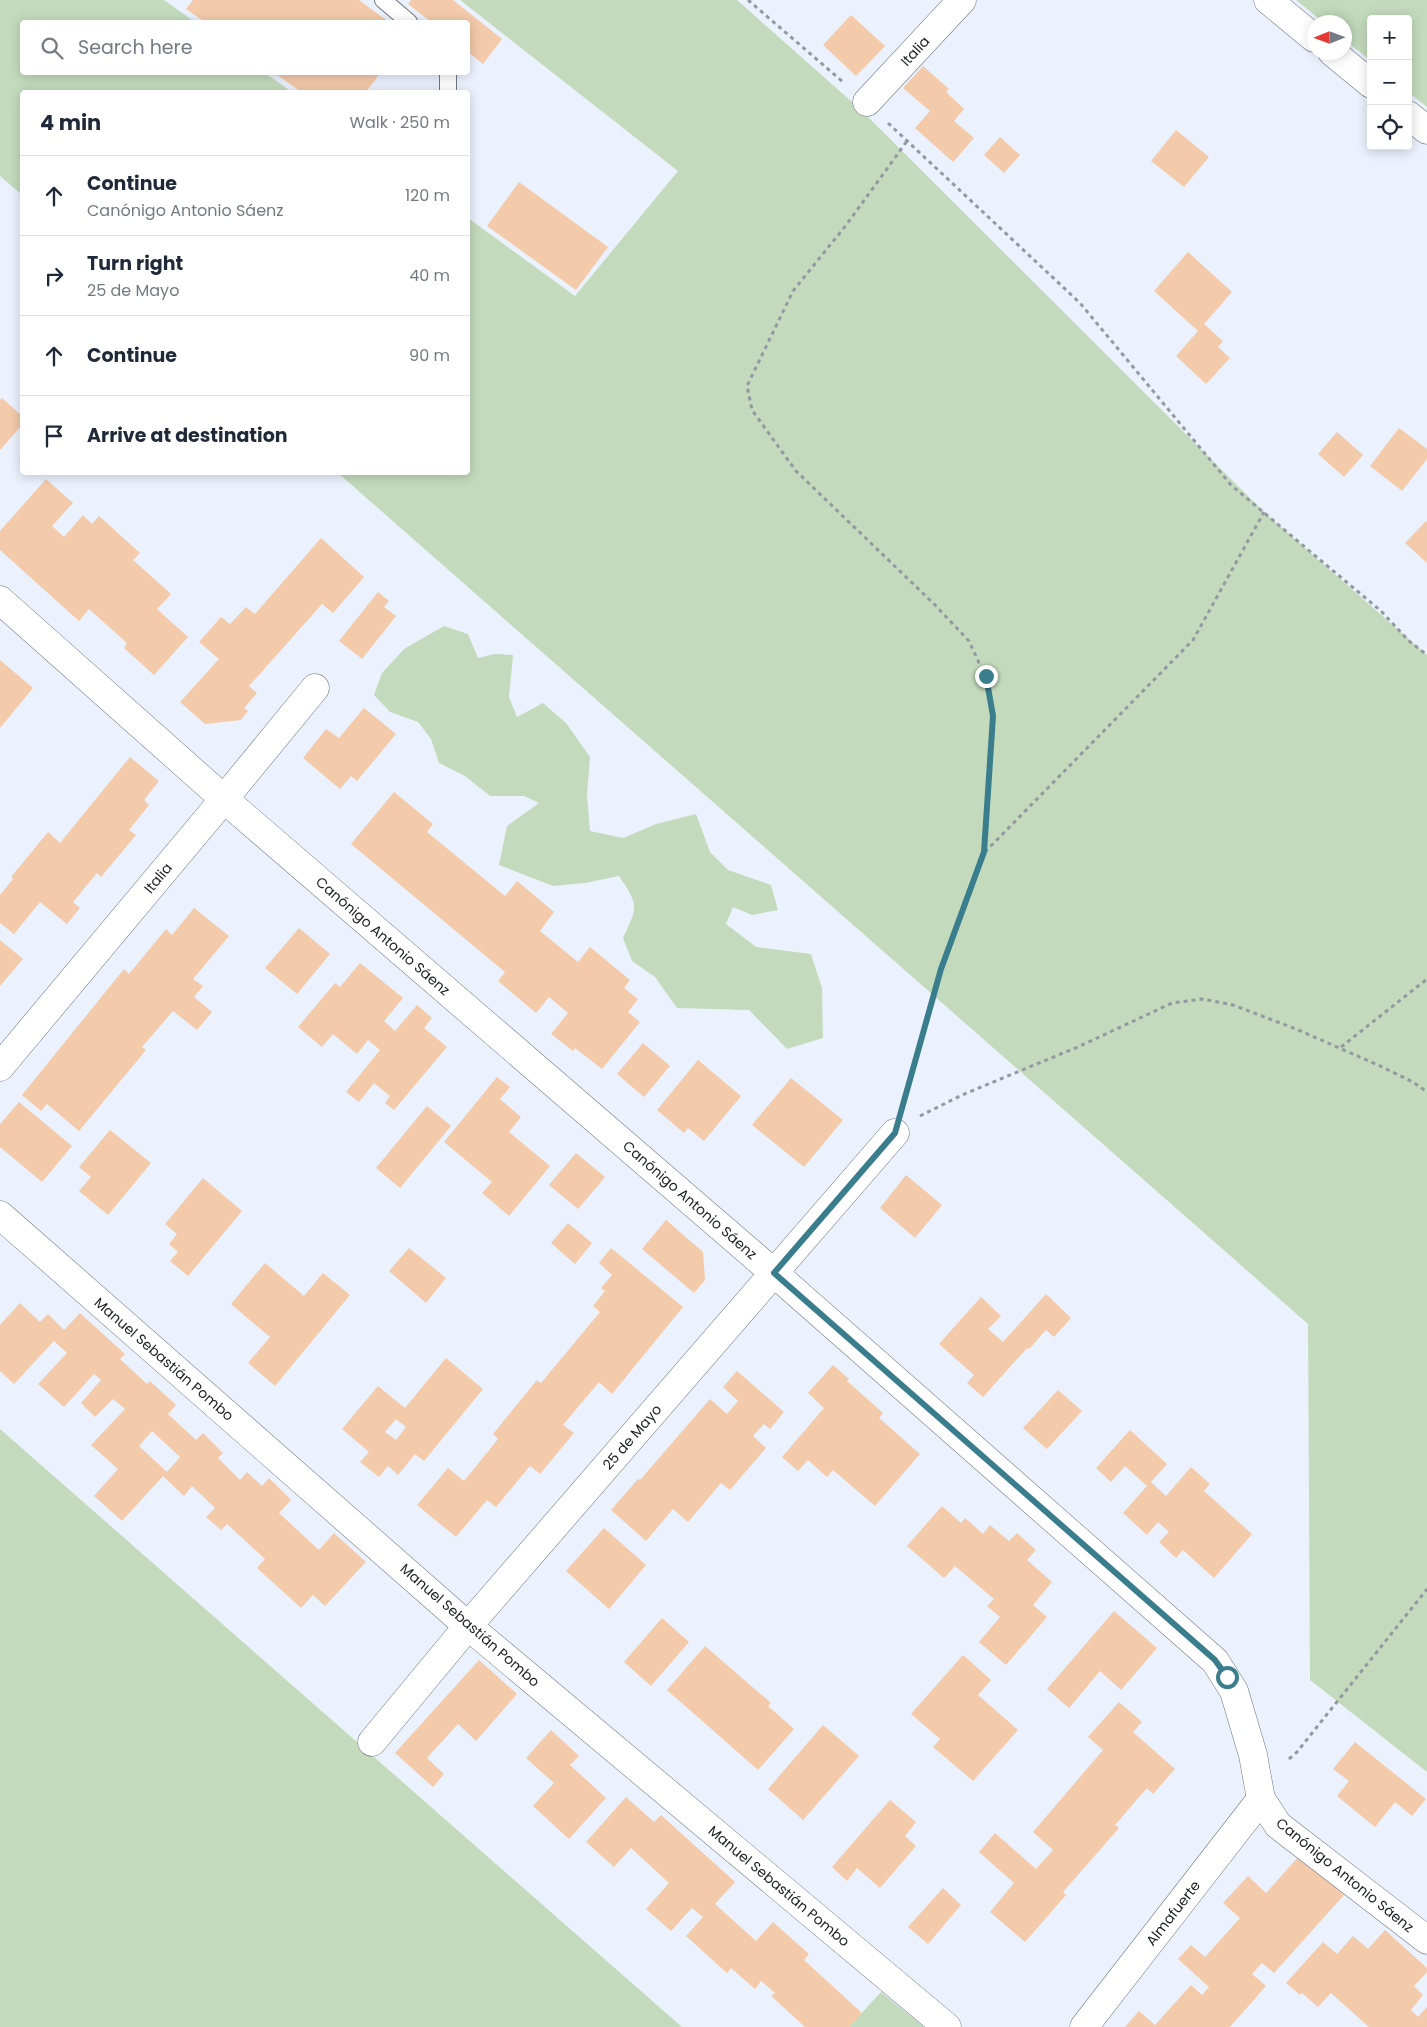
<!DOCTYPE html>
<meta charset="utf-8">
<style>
:root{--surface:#fff;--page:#f6f6f7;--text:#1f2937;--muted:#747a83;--line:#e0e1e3}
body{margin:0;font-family:Poppins,sans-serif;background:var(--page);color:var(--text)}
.controls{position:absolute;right:15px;top:15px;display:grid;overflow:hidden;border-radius:5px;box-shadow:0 2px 12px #0003}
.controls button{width:45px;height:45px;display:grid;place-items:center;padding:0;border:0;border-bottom:1px solid var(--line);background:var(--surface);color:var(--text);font:25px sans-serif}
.compass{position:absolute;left:1307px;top:15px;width:45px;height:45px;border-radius:50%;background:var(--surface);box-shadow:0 2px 12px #0003;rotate:269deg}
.stop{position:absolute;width:15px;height:15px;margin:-11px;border:4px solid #3a7e8d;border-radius:50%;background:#fff}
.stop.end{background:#3a7e8d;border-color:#fff;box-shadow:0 1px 5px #0008}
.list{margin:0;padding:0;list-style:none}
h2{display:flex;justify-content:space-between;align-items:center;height:65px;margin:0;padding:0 20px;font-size:21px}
h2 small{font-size:16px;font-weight:400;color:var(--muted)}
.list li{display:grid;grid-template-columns:32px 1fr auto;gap:15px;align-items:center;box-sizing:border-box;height:80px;padding:0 20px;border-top:1px solid var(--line)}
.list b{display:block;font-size:19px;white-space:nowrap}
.list p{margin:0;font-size:16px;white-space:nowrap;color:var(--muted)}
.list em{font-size:16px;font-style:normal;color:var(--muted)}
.icon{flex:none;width:28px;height:28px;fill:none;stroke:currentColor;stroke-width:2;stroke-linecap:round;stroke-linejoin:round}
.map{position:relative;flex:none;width:1427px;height:2027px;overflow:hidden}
.search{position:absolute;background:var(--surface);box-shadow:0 2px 12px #0003;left:20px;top:20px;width:450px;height:55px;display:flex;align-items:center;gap:12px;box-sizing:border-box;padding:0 18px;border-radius:5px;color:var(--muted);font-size:19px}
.panel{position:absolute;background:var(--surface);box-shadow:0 2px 12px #0003;left:20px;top:90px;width:450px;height:385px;border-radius:5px}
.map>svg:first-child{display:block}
</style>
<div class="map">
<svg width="1427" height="2027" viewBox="0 0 1427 2027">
<rect width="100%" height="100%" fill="#ebf2fd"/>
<g fill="#c3dbbc">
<polygon points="0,0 164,0 195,22 22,22 22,72 265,73 292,92 22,92 22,195 0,176"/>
<polygon points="460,0 737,0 860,109 1264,512 1427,655 1427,1772 1310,1680 1308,1324 338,473 468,472 468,218 575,296 678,171"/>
<polygon points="1296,0 1427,0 1427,107 1408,92 1408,19 1371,19 1371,61 1345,40 1344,22 1323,22"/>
<path d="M444,626L468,634L478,658L495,654L513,655L509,697L517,717L543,703L566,723L590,757L587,795L590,831L623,838L656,824L696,814L710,852L728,870L771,885L778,910L752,915L733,907L726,924L756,947L811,954L822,988L823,1038L787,1049L749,1010L677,1008L655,977L632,961L623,938C638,906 639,906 619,876L585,883L553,886L499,865L507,826L539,803L524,796H490L465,776L439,763L431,739L418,722L390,712L374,695L382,673L404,649Z"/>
<polygon points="0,1429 682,2027 0,2027"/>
<polygon points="881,1992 924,2027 849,2027"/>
</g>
<g fill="#f3caaa" fill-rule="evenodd">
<polygon points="193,0 359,0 389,22 205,22 186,9"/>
<polygon points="411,0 453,0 502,39 483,64 468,52 468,22 431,22 408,4"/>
<polygon points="851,15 885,46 856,76 823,45"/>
<polygon points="923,66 949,89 946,92 964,109 954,121 974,138 953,162 915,128 930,111 903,88"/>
<polygon points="273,72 381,72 366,92 301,92"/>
<polygon points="1176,130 1209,157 1184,187 1151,161"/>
<polygon points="1000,137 1020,155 1004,173 984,155"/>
<polygon points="519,182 608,247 576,290 487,226"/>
<polygon points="1188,252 1232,292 1204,324 1223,341 1218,347 1230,358 1206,384 1176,356 1198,331 1154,291"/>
<polygon points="2,398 22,416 22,425 0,450 0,400"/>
<polygon points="1399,428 1427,449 1427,459 1402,491 1370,466"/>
<polygon points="1337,432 1363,455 1344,477 1318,454"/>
<polygon points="46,479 73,503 52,526 64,537 83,515 92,524 99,516 140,553 133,560 171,594 157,609 188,637 154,675 124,648 127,643 89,609 79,621 0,550 0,531"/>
<polygon points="1426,521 1427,522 1427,563 1405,543"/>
<polygon points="321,538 364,577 333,613 322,604 249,686 257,693 244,708 248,711 241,720 205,724 180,702 219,659 199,642 221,617 230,624 246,607 255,614"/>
<polygon points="378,592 389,601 384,607 396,616 362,659 339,641"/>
<polygon points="0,660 33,688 0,728"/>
<polygon points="364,708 396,734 357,781 351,776 340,789 303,758 326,729 339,738"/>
<polygon points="130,757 159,781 144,800 149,805 129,830 136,835 101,877 97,873 73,902 80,908 67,924 40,902 14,934 0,923 0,895 13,879 11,877 48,832 60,843"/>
<polygon points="394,792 433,824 427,832 505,896 517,881 554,912 540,931 578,962 590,947 630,980 624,988 638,999 628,1012 640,1022 602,1069 575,1048 573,1051 551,1034 568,1013 549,997 536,1013 498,981 505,972 351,844"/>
<polygon points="194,908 229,936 193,979 203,986 194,997 212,1012 197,1030 173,1011 142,1047 146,1050 79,1131 47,1104 41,1111 22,1095 124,969 129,974 166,929 172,935"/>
<polygon points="299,928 330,954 297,994 265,968"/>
<polygon points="0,940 23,959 0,986"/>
<polygon points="360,963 403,998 384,1021 395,1031 417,1005 432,1018 424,1028 447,1047 394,1110 385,1103 390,1096 374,1083 359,1102 346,1092 380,1050 368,1040 357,1054 333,1034 322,1047 298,1027 335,983 340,987"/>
<polygon points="643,1043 670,1066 644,1097 617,1074"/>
<polygon points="698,1060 741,1096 704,1141 688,1128 684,1133 657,1110"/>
<polygon points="497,1077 510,1087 500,1099 521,1117 509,1132 550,1166 509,1216 482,1193 492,1182 444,1142"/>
<polygon points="791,1078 843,1120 804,1167 752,1125"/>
<polygon points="19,1102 72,1146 42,1182 0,1147 0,1124"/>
<polygon points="427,1106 451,1126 400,1188 376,1168"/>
<polygon points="110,1130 151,1163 108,1215 79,1191 91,1177 79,1167"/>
<polygon points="576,1153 605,1177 578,1209 549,1185"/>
<polygon points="906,1175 942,1205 915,1238 880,1208"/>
<polygon points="203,1178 242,1211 188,1276 170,1261 178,1252 169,1244 177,1234 165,1224"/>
<polygon points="666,1220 703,1252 705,1280 694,1293 642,1249"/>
<polygon points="568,1223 592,1243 575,1264 551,1243"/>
<polygon points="409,1248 446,1278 426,1303 389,1271"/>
<polygon points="611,1248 683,1307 612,1394 599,1382 563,1425 574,1433 540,1474 530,1466 496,1507 487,1500 456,1537 417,1505 448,1468 464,1481 498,1439 493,1434 537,1380 541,1383 600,1312 593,1306 605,1291 601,1288 612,1275 599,1263"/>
<polygon points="265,1263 304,1296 323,1273 350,1295 275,1386 248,1363 270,1337 231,1304"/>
<polygon points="1046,1294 1071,1318 1054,1337 1046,1330 1029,1349 1027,1348 983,1397 967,1383 974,1375 939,1344 981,1297 1001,1316 988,1329 1003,1342"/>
<path d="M20,1303L40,1322L48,1314L64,1330L80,1313L125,1354L120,1359L147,1384L150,1381L176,1405L168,1414L196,1440L203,1433L223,1453L218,1458L240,1480L247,1472L262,1486L269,1478L291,1500L279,1513L319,1550L334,1533L366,1562L325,1606L313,1595L301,1608L257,1568L265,1559L227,1524L221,1530L206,1517L215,1508L192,1486L184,1496L163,1476L122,1521L94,1496L118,1469L91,1445L125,1409L113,1399L95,1417L81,1403L101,1380L94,1374L64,1407L38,1384L67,1353L54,1341L14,1384L0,1371V1325ZM152,1431L180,1457L167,1472L139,1446Z"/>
<path d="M446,1358L483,1389L424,1461L415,1454L398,1475L388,1466L379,1477L360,1462L369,1452L342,1429L378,1386L405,1408ZM396,1419L406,1427L396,1440L385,1432Z"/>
<polygon points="833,1365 849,1379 847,1381 883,1413 879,1418 920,1454 875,1506 833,1470 827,1477 808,1460 798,1471 782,1457 824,1408 808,1393"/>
<polygon points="737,1371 784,1412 770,1429 764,1424 753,1436 766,1448 730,1490 721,1483 688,1522 673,1509 646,1541 611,1510 638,1479 640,1480 710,1399 727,1414 738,1401 723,1387"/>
<polygon points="1058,1390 1082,1411 1047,1449 1023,1428"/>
<polygon points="1130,1430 1167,1464 1151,1482 1166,1496 1191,1467 1210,1484 1204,1491 1252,1534 1214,1578 1183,1550 1176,1558 1159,1542 1169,1532 1158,1522 1147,1535 1123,1513 1147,1486 1125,1466 1111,1482 1096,1468"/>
<polygon points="942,1506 961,1523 965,1518 983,1534 990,1525 1009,1541 1017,1533 1036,1550 1027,1560 1052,1582 1033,1605 1047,1617 1006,1665 979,1642 1000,1617 987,1606 994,1599 955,1566 944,1578 907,1546"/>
<polygon points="604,1528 646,1565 609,1609 566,1571"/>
<polygon points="1114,1611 1157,1648 1121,1690 1100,1671 1069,1708 1047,1689"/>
<polygon points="662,1618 689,1642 651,1686 624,1662"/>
<polygon points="705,1646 771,1703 768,1706 794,1729 758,1770 667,1690"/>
<polygon points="963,1655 991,1680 978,1695 1018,1730 973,1781 933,1747 940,1739 911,1714"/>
<polygon points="479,1660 517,1694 476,1741 458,1724 427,1758 444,1774 433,1787 395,1753"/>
<polygon points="1119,1702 1142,1722 1133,1732 1175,1769 1153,1794 1147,1788 1115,1825 1119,1828 1063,1892 1066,1895 1025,1942 990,1912 1014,1883 979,1852 995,1833 1036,1869 1053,1850 1033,1832 1103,1750 1088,1737"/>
<polygon points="823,1725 859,1756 803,1820 768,1789"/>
<polygon points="551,1730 579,1756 570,1765 606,1798 569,1839 533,1806 554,1783 526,1758"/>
<polygon points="1355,1742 1426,1799 1412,1816 1395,1802 1375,1827 1337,1796 1349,1781 1333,1769"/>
<polygon points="626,1797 654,1822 661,1815 735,1882 715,1904 756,1941 773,1922 809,1954 804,1960 862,2013 849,2027 805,2027 771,1996 775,1993 761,1981 755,1989 731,1968 727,1973 686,1936 703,1917 692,1908 671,1931 646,1909 669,1883 631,1848 614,1867 586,1842"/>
<polygon points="890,1800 916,1822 905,1836 916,1846 880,1888 857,1868 847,1881 832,1867"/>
<polygon points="1300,1855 1344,1895 1274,1973 1262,1963 1252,1974 1266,1986 1230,2027 1125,2027 1139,2011 1155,2025 1191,1985 1202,1995 1209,1987 1178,1959 1191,1945 1205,1957 1240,1918 1223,1903 1248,1876 1266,1893"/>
<polygon points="943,1888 961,1905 928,1944 908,1927"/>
<polygon points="1385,1930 1427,1968 1427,1972 1414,1986 1423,1995 1411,2010 1418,2017 1427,2007 1427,2027 1369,2027 1331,1993 1318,2007 1302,1993 1300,1995 1286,1983 1323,1942 1337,1954 1353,1936 1368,1949"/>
</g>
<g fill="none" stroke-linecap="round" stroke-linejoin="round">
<g stroke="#707680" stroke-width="18">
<g id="service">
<polyline points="383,0 409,22"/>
<polyline points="448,72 448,92"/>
</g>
</g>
<g stroke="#707680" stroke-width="29">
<g id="minor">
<polyline points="1268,0 1314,38"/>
<polyline points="1332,52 1371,84"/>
<polyline points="867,102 962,0"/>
<polyline points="1408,115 1427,130"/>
<polyline points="0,600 224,799 774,1273 1215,1661 1234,1691 1253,1755 1261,1799 1278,1825 1427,1940"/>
<polyline points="0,1067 224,799 315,688"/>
<polyline points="0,1215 468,1626 947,2027"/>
<polyline points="372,1742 468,1626 895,1133"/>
<polyline points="1084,2027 1261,1799"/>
</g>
</g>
<g stroke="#9499a1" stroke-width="3" stroke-dasharray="4 4" stroke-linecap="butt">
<polyline points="748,0 843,82"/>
<polyline points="888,123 1080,303 1231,485 1381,611 1409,641 1427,655"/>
<polyline points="985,852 1193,640 1264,512"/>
<polyline points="1341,1047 1427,979"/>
<polyline points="903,1104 941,969 984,852 993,716 985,676 969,641 933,603 796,471 752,410 747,386 793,291 847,224 907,141"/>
<polyline points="920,1116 962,1095 1080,1046 1172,1003 1202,999 1233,1005 1296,1029 1378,1065 1413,1082 1427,1092"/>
<polyline points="1289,1759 1297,1752 1427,1589"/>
</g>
<use href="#service" stroke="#fff" stroke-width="16"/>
<use href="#minor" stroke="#fff" stroke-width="28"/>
</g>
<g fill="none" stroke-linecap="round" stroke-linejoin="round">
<polyline stroke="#3a7e8d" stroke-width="6" points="986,676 993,716 984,852 941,969 895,1133 774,1273 1215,1660 1227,1677"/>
</g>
<g text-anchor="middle" stroke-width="4.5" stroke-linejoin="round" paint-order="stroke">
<g font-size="14" fill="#1d1f23" stroke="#fff">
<text transform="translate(915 51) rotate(-47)" y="5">Italia</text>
<text transform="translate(158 878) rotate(-50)" y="5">Italia</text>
<text transform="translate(383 936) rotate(41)" y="5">Canónigo Antonio Sáenz</text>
<text transform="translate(690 1200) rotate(41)" y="5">Canónigo Antonio Sáenz</text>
<text transform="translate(164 1359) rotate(41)" y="5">Manuel Sebastián Pombo</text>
<text transform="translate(632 1437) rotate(-49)" y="5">25 de Mayo</text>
<text transform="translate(470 1625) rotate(41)" y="5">Manuel Sebastián Pombo</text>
<text transform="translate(1345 1875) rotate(39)" y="5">Canónigo Antonio Sáenz</text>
<text transform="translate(779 1886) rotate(40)" y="5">Manuel Sebastián Pombo</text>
<text transform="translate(1173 1913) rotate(-52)" y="5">Almafuerte</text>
</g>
</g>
</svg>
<div class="controls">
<button>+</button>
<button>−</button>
<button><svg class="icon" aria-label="locate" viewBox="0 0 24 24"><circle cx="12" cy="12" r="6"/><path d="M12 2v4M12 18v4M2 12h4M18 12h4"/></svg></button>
</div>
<svg class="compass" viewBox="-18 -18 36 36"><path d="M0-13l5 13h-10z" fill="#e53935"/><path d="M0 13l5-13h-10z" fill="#747a83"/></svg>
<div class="stop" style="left:1227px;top:1677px"></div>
<div class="stop end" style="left:986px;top:676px"></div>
<div class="search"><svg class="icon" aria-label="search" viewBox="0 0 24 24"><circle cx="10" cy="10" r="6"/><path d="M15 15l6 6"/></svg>Search here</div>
<section class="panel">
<h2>4 min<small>Walk · 250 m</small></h2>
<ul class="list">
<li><svg class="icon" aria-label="ahead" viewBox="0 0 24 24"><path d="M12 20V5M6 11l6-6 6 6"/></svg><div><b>Continue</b><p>Canónigo Antonio Sáenz</p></div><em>120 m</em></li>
<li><svg class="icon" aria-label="right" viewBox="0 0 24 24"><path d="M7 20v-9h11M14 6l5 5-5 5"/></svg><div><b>Turn right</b><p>25 de Mayo</p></div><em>40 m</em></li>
<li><svg class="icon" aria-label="ahead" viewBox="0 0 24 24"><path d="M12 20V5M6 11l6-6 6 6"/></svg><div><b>Continue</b></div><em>90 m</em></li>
<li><svg class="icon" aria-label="arrive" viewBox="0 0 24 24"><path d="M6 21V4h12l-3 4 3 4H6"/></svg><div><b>Arrive at destination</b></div></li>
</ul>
</section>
</div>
